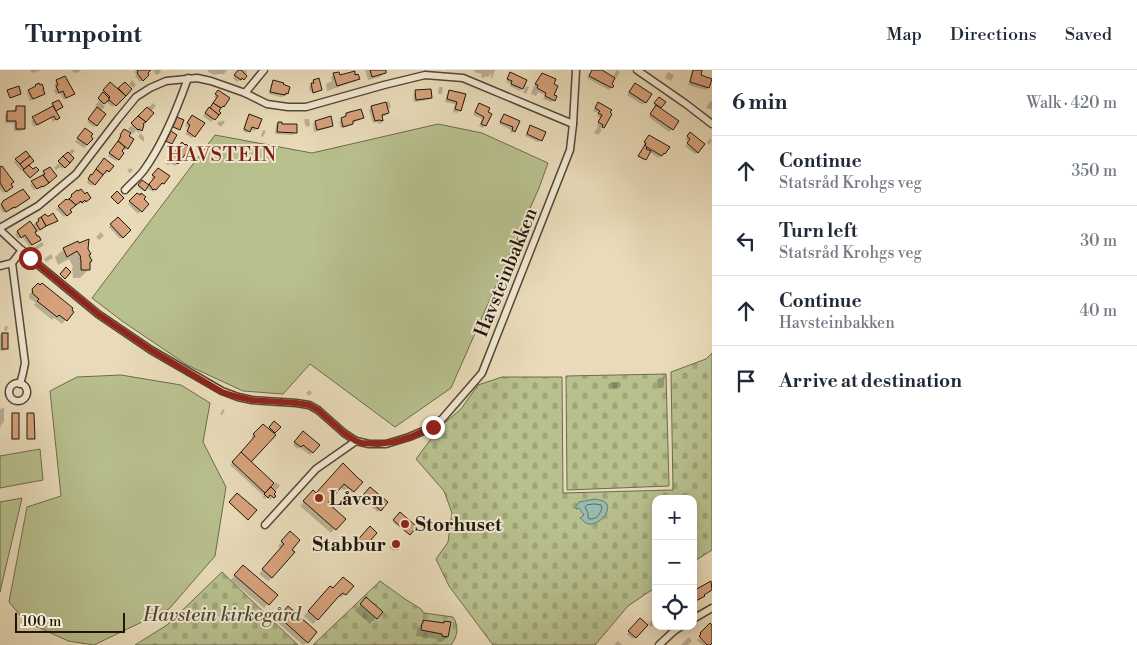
<!DOCTYPE html>
<meta charset="utf-8">
<style>
:root{--surface:#fff;--page:#f2f2f3;--text:#1f2937;--muted:#747a83;--line:#e0e1e3}
body{margin:0;font-family:"Libre Bodoni",serif;background:var(--page);color:var(--text)}
.controls{position:absolute;right:15px;bottom:15px;display:grid;overflow:hidden;border-radius:10px;box-shadow:0 2px 12px #0003}
.controls button{width:45px;height:45px;display:grid;place-items:center;padding:0;border:0;border-bottom:1px solid var(--line);background:var(--surface);color:var(--text);font:25px sans-serif}
.scale{position:absolute;left:15px;bottom:12px;width:110px;box-sizing:border-box;padding-left:5px;border:2px solid #1f170c;border-top:0;font-size:14px;line-height:18px;white-space:nowrap;color:#1f170c;-webkit-text-stroke:4px #f1e8d2;paint-order:stroke}
.stop{position:absolute;width:15px;height:15px;margin:-11px;border:4px solid #8f2418;border-radius:50%;background:#fff}
.stop.end{background:#8f2418;border-color:#fff;box-shadow:0 1px 5px #0008}
.list{margin:0;padding:0;list-style:none}
h2{display:flex;justify-content:space-between;align-items:center;height:65px;margin:0;padding:0 20px;font-size:21px}
h2 small{font-size:16px;font-weight:400;color:var(--muted)}
.list li{display:grid;grid-template-columns:32px 1fr auto;gap:15px;align-items:center;box-sizing:border-box;height:70px;padding:0 20px;border-top:1px solid var(--line)}
.list b{display:block;font-size:19px;white-space:nowrap}
.list p{margin:0;font-size:16px;white-space:nowrap;color:var(--muted)}
.list em{font-size:16px;font-style:normal;color:var(--muted)}
.icon{flex:none;width:28px;height:28px;fill:none;stroke:currentColor;stroke-width:2;stroke-linecap:round;stroke-linejoin:round}
.map{position:relative;flex:none;width:712px;height:575px;overflow:hidden}
header{display:flex;align-items:center;gap:30px;box-sizing:border-box;height:70px;padding:0 25px;background:var(--surface);border-bottom:1px solid var(--line)}
header strong{font-size:24px}
nav{display:flex;gap:28px;margin-inline-start:auto;font-size:18px}
main{display:flex}
aside{flex:1;background:var(--surface)}
.map>svg:first-child{display:block}
</style>
<header>
<strong>Turnpoint</strong>
<nav><a>Map</a><a>Directions</a><a>Saved</a></nav>
</header>
<main>
<div class="map">
<svg width="712" height="575" viewBox="0 0 712 575">
<defs>
<pattern id="cemetery-stones" width="16" height="16" patternUnits="userSpaceOnUse" patternTransform="scale(1.25)"><rect width="16" height="16" fill="#b8c08e"/><path d="M2 7V4a2 2 0 0 1 4 0v3zM10 15v-3a2 2 0 0 1 4 0v3z" fill="#9ea479"/></pattern>
</defs>
<rect width="100%" height="100%" fill="#e9dbb9"/>
<filter id="stains"><feTurbulence type="fractalNoise" baseFrequency=".004" numOctaves="4"/><feColorMatrix values="0 0 0 0 .2 0 0 0 0 .09 0 0 0 0 .02 0 0 0 .5 -.17"/></filter>
<radialGradient id="worn" r=".72"><stop offset=".6" stop-color="#630" stop-opacity="0"/><stop offset="1" stop-color="#630" stop-opacity=".3"/></radialGradient>
<g fill="#b8c08e" stroke="#6c6c4d">
<polygon points="438,54 482,63 548,93 539,118 451,318 395,357 310,294 283,324 243,321 187,295 122,251 92,228 215,65 312,83"/>
<polygon points="121,305 181,315 210,333 203,372 226,417 215,486 169,539 94,575 68,571 25,551 9,532 27,437 61,426 50,321 77,307"/>
<polygon points="40,379 43,410 0,418 0,386"/>
<polygon points="22,428 0,522 0,432"/>
</g>
<g fill="url(#cemetery-stones)" stroke="#6c6c4d">
<polygon points="712,283 712,480 693,492 693,429 656,429 656,517 628,536 595,575 493,575 449,516 436,489 448,472 452,443 444,421 416,389 440,357 461,339 478,315 502,307 562,307 563,423 673,420 671,302 706,289"/>
<polygon points="666,304 669,416 567,420 566,306"/>
<polygon points="222,502 298,575 135,575 167,555"/>
<path d="M380,511L405,529L421,539L424,543L453,547C459,556 458,566 451,575H313Z"/>
</g>
<path fill="#97bbaf" stroke="#67796e" d="M595,429C598,430 603,430 606,433C613,440 597,459 586,453C585,453 581,448 580,448L584,445L579,438L576,439V436L579,432Z"/>
<g fill="#0003" fill-rule="evenodd">
<polygon points="30,0 41,0 32,3"/>
<polygon points="72,0 81,0 79,2 74,3"/>
<polygon points="137,0 150,0 146,3 148,5 140,12 135,6 137,5 134,2"/>
<polygon points="155,0 161,0 160,1 161,2 157,5 153,1"/>
<polygon points="208,0 227,0 224,4 217,4 216,5 211,4 211,3 208,2"/>
<polygon points="239,0 247,0 246,2 247,4 240,11 239,10 237,12 233,8"/>
<polygon points="365,0 384,0 384,3 380,7 368,10"/>
<polygon points="475,0 495,0 492,9 491,8 492,3 488,7 485,6 484,8 481,7 482,4 474,2"/>
<polygon points="592,0 599,0 612,8 617,0 620,2 616,8 614,7 610,15 612,16 609,20 587,8"/>
<polygon points="694,0 697,0 699,6 708,17 706,20 688,15 692,2"/>
<polygon points="668,2 674,5 671,11 665,8"/>
<polygon points="511,3 522,19 520,21 510,16 511,14 506,12"/>
<polygon points="334,4 339,7 355,6 358,9 356,11 327,21 326,14 332,11 331,7"/>
<polygon points="540,7 552,25 554,30 551,32 543,29 545,25 538,22 536,26 531,24 534,16"/>
<polygon points="64,8 73,23 64,30 60,23 56,25 54,20 56,18 54,14"/>
<polygon points="132,10 136,15 133,18 129,14"/>
<polygon points="314,11 321,20 320,21 320,20 310,22 309,17"/>
<polygon points="274,12 287,23 285,26 281,27 269,24 271,14"/>
<polygon points="110,14 117,21 125,14 131,19 112,37 106,31 102,34 105,36 101,41 96,55 94,57 87,52 98,38 95,36 99,31 98,29 102,25 101,23"/>
<polygon points="526,16 529,17 526,24 523,22"/>
<polygon points="439,17 443,17 442,24 438,24"/>
<polygon points="632,17 645,32 643,35 627,25"/>
<polygon points="29,21 43,24 41,26 30,31 27,23"/>
<polygon points="449,21 465,25 460,40 457,43 453,42 455,34 445,32 447,24"/>
<polygon points="219,22 217,41 219,43 211,52 203,46 217,29 214,27"/>
<polygon points="416,22 431,28 428,30 414,32 413,24"/>
<polygon points="659,29 664,32 659,39 677,52 669,62 649,47 657,36 654,35"/>
<polygon points="387,31 389,31 391,37 387,40 388,43 385,46 381,46 382,52 380,54 376,52 373,53 369,40 371,37 387,33"/>
<polygon points="710,31 712,32 712,40 706,38"/>
<polygon points="153,33 156,36 150,42 142,54 143,56 139,62 144,67 144,72 138,67 140,64 136,60 133,64 128,59"/>
<polygon points="53,34 61,38 54,41 58,48 53,52 51,48 34,57 31,51 53,37 52,35"/>
<polygon points="479,34 487,43 485,55 483,58 479,56 482,49 473,45 477,37"/>
<polygon points="598,34 610,40 604,55 600,59 602,60 598,65 594,63 598,56 597,55 601,48 597,46 598,43 593,41"/>
<polygon points="16,37 24,59 21,61 14,61 14,53 5,53 5,45 7,43 14,43 14,40"/>
<polygon points="346,44 362,48 360,50 352,53 349,56 341,58 339,52 344,48 344,47"/>
<polygon points="504,45 518,52 514,61 512,63 510,63 511,60 499,54"/>
<polygon points="250,46 257,58 254,61 250,59 247,63 243,61 247,48"/>
<polygon points="190,49 194,66 192,68 185,64 189,58 185,56"/>
<polygon points="305,49 309,49 310,55 309,56 306,57 304,50"/>
<polygon points="222,50 225,52 221,57 217,54 219,51 221,52"/>
<polygon points="315,52 332,56 329,58 314,62 313,54"/>
<polygon points="278,53 281,55 295,63 293,65 275,64 276,55"/>
<polygon points="531,57 541,70 538,72 525,66 528,59"/>
<polygon points="263,60 266,61 263,67 261,66"/>
<polygon points="83,62 92,69 84,78 75,72"/>
<polygon points="122,63 127,78 125,80 122,78 120,82 118,89 116,91 108,86 120,69 118,68"/>
<polygon points="690,64 697,82 695,84 685,76 689,72 685,69"/>
<polygon points="710,68 712,71 709,75 707,73"/>
<polygon points="646,69 664,83 659,88 649,82 644,90 638,87 645,76 643,75"/>
<polygon points="180,76 188,78 175,96 170,93 168,95 166,94"/>
<polygon points="72,79 75,81 70,86 73,88 62,99 60,97 56,100 54,98"/>
<polygon points="16,90 28,95 33,101 37,100 28,107 22,100 21,101 14,92"/>
<polygon points="112,96 106,104 104,102 92,116 87,113 89,108"/>
<polygon points="0,98 10,114 9,119 3,123 0,119"/>
<polygon points="130,98 133,100 130,103 127,101"/>
<polygon points="44,102 53,109 40,119 39,117 34,120 30,115 43,106 42,105"/>
<polygon points="156,102 163,113 160,116 159,115 153,122 151,120 150,121 146,117 143,121 138,117 142,111 148,116 153,110 151,108"/>
<polygon points="77,122 90,128 83,134 82,132 79,134 77,133 69,140 70,142 64,147 56,139 66,131 71,129 70,128"/>
<polygon points="137,124 148,134 138,144 128,134"/>
<polygon points="26,131 12,140 11,138 3,143 0,138 1,135 3,132"/>
<polygon points="118,148 129,160 120,169 109,157"/>
<polygon points="39,150 57,150 37,162 36,160 34,162 40,170 30,177 22,167 18,169 15,164 21,158 32,156"/>
<polygon points="101,162 104,166 99,170 96,167"/>
<polygon points="42,172 44,175 36,180 34,177"/>
<polygon points="78,175 88,185 89,199 80,208 73,208 72,198 73,197 69,189 58,195 55,187 64,179"/>
<polygon points="51,184 53,188 46,192 44,189"/>
<polygon points="34,218 72,242 62,254 54,248 52,250 34,235 36,233 29,228 29,225"/>
<polygon points="5,256 8,256 7,261 4,261"/>
<polygon points="0,264 7,264 7,278 4,281 0,281"/>
<polygon points="660,308 664,308 664,316 662,318 658,318 657,310"/>
<polygon points="611,312 620,312 621,316 618,318 609,319 608,315"/>
<polygon points="310,320 312,323 309,326 306,323"/>
<polygon points="2,338 4,338 4,352 1,355 0,359 0,340"/>
<polygon points="223,339 225,340 222,345 220,344"/>
<polygon points="12,344 17,369 11,369"/>
<path d="M274,353L279,357L249,392L274,414L276,412L280,416L272,424L274,426L270,430L267,427L265,429L262,427L264,426L230,395L254,369L251,367L263,356L267,360ZM267,420L274,426L272,428L265,422Z"/>
<polygon points="301,365 318,375 310,385 299,377 298,379 293,375"/>
<polygon points="339,399 361,412 349,425 340,417 326,433 343,449 331,463 300,436 309,426 316,424"/>
<polygon points="370,419 386,432 378,442 361,428"/>
<polygon points="237,424 255,440 247,449 229,433"/>
<polygon points="400,444 415,458 409,465 393,452"/>
<polygon points="370,458 375,463 359,482 353,477"/>
<polygon points="290,463 272,508 268,511 259,504 281,479 278,476"/>
<polygon points="396,470 401,474 394,481 389,477"/>
<polygon points="239,500 276,525 264,538 231,510"/>
<polygon points="352,516 341,528 338,526 336,528 313,554 304,546 326,521"/>
<polygon points="366,529 381,542 370,554 355,541"/>
<polygon points="284,542 316,563 304,575 303,575 276,551"/>
<polygon points="640,549 646,555 633,569 627,564"/>
<polygon points="652,550 655,553 651,557 648,554"/>
<polygon points="424,551 447,567 442,572 437,572 437,569 416,566 417,559"/>
<polygon points="689,567 692,571 688,575 681,575"/>
<polygon points="699,568 706,575 703,575 697,570"/>
<polygon points="618,571 622,575 614,575"/>
</g>
<g fill="none" stroke-linecap="round" stroke-linejoin="round">
<path stroke="#5b695e" stroke-width="1" d="M595,434L601,435L602,438C600,444 597,449 590,449L588,448V443L585,437L587,435Z"/>
</g>
<g fill="#d7a27b" stroke="#1f170c">
<polygon points="137,0 151,0 148,3 149,5 143,11 137,3 138,2"/>
<polygon points="238,0 241,0 247,6 244,10 242,8 241,10 234,5"/>
<polygon points="370,0 386,0 386,3 372,7"/>
<polygon points="592,0 602,0 615,8 612,14 614,16 612,18 589,6"/>
<polygon points="693,0 702,0 701,5 712,9 709,18 690,12"/>
<polygon points="355,1 355,5 358,4 360,9 337,16 333,3 339,2 340,5"/>
<polygon points="510,2 527,10 523,19 511,14 512,11 507,9"/>
<polygon points="542,3 556,9 554,14 558,16 554,25 557,26 555,31 545,26 546,23 537,18 538,15 535,14"/>
<polygon points="65,6 75,24 66,28 63,21 59,23 56,16 58,15 56,10"/>
<polygon points="319,8 322,20 313,23 311,13 314,13 313,10"/>
<polygon points="273,10 284,13 283,14 290,17 288,24 286,23 285,25 270,22"/>
<polygon points="110,12 126,26 116,36 108,29 110,27 103,20"/>
<polygon points="125,12 132,19 126,26 118,18"/>
<polygon points="39,13 40,15 42,14 44,19 43,19 45,24 33,29 28,20 36,16 35,15"/>
<polygon points="635,13 652,24 646,33 629,22"/>
<polygon points="19,16 21,24 10,28 7,20"/>
<polygon points="431,19 432,28 416,30 415,20"/>
<polygon points="218,20 230,28 224,37 223,36 221,38 213,33 218,26 215,24"/>
<polygon points="449,20 466,24 461,41 455,39 457,32 447,29"/>
<polygon points="103,22 109,28 109,30 104,34 98,28"/>
<polygon points="659,27 666,32 661,38 654,33"/>
<polygon points="59,30 63,37 56,41 52,33"/>
<polygon points="386,32 389,43 382,45 383,51 379,50 375,51 371,36"/>
<polygon points="598,32 612,40 610,42 612,44 604,58 602,57 603,55 598,52 602,45 598,43 600,41 595,38"/>
<polygon points="213,33 221,38 219,41 221,43 219,45 210,38"/>
<polygon points="479,33 490,38 488,42 492,44 486,56 481,54 484,47 475,42"/>
<polygon points="656,35 679,51 673,60 650,44"/>
<polygon points="16,36 25,36 25,59 16,59 16,51 7,51 7,41 16,41"/>
<polygon points="53,36 60,48 56,50 54,46 37,55 32,47"/>
<polygon points="97,37 106,44 97,56 88,49"/>
<polygon points="147,37 154,43 146,52 138,46"/>
<polygon points="209,37 219,45 215,50 205,43"/>
<polygon points="361,39 364,48 353,51 353,54 343,57 341,48 346,46 346,43"/>
<polygon points="249,44 262,49 258,59 252,57 250,62 244,59"/>
<polygon points="504,44 520,51 515,62 512,60 513,57 500,52"/>
<polygon points="192,45 205,53 195,67 187,61 190,55 187,53"/>
<polygon points="138,46 146,52 143,54 144,55 142,61 139,59 138,60 131,53"/>
<polygon points="331,46 333,56 317,60 315,51"/>
<polygon points="177,47 184,50 180,60 173,57"/>
<polygon points="278,52 282,52 282,54 297,54 297,63 277,62"/>
<polygon points="530,55 546,62 542,71 527,64"/>
<polygon points="85,58 93,64 91,66 93,69 87,75 77,68"/>
<polygon points="124,59 131,63 129,66 134,69 128,79 118,71 121,66 120,65"/>
<polygon points="171,61 177,65 172,74 166,71"/>
<polygon points="690,62 705,74 698,83 687,73 690,69 687,66"/>
<polygon points="649,65 670,77 665,84 664,83 662,86 645,76 646,73 644,72"/>
<polygon points="118,71 125,77 122,81 124,83 119,90 109,83"/>
<polygon points="182,72 185,75 186,74 190,78 178,94 173,91 171,93 168,91"/>
<polygon points="645,75 647,77 646,79 651,81 646,90 638,86"/>
<polygon points="26,81 30,86 20,94 15,89"/>
<polygon points="68,82 74,88 70,93 63,86"/>
<polygon points="30,86 34,91 24,99 20,94"/>
<polygon points="63,86 70,93 65,98 58,91"/>
<polygon points="104,88 114,96 109,102 107,100 103,105 96,99"/>
<polygon points="29,95 33,99 36,97 39,100 30,108 23,100"/>
<polygon points="2,96 14,112 11,114 13,117 6,122 0,113 0,97"/>
<polygon points="50,97 57,106 49,113 43,105 45,104 43,101"/>
<polygon points="158,98 170,106 164,114 162,113 156,120 154,119 153,120 149,114 155,107 152,105"/>
<polygon points="96,99 103,105 95,115 88,109 91,104 92,105"/>
<polygon points="43,105 49,113 43,117 42,116 37,119 31,111"/>
<polygon points="142,110 149,115 145,121 138,115"/>
<polygon points="23,119 30,128 15,138 14,137 6,142 1,134 3,132 3,131"/>
<polygon points="81,119 85,124 87,122 91,128 86,132 85,130 82,133 81,131 76,135 69,129 72,126 71,125 77,120 78,121"/>
<polygon points="117,121 124,128 118,134 111,127"/>
<polygon points="137,123 140,125 141,123 146,127 144,129 149,134 142,142 129,131"/>
<polygon points="66,129 67,130 69,129 76,135 70,140 72,142 67,146 58,136"/>
<polygon points="53,143 58,151 46,156 41,147 45,144 47,146 49,146"/>
<polygon points="41,147 46,156 40,160 36,153 39,151 38,149"/>
<polygon points="118,147 131,160 123,168 110,154"/>
<polygon points="30,151 37,161 35,162 37,166 39,166 41,170 32,175 25,165 21,168 17,161"/>
<polygon points="89,169 88,179 91,184 89,185 92,191 90,192 90,200 81,200 81,191 80,188 81,187 77,181 67,187 63,178 78,171 79,173"/>
<polygon points="66,197 71,202 65,209 60,204"/>
<polygon points="38,213 40,215 42,213 73,238 72,240 74,242 67,251 59,245 57,247 37,231 39,229 33,224 32,219"/>
<rect x="2" y="263" width="6" height="16"/>
<rect x="12" y="343" width="7" height="26"/>
<polygon points="27,343 34,343 35,369 27,369"/>
<polygon points="274,351 281,357 275,363 269,357"/>
<polygon points="263,354 276,365 251,392 241,382 255,366 253,364"/>
<polygon points="303,361 320,375 313,383 303,375 301,377 294,372"/>
<polygon points="241,382 274,413 265,423 232,392"/>
<polygon points="343,393 358,408 363,412 354,422 344,414 328,433 346,449 336,460 303,431 313,420 316,423"/>
<polygon points="271,417 276,422 274,424 276,426 274,428 270,425 268,428 264,424"/>
<polygon points="370,417 388,432 381,441 372,433 371,434 370,433 371,432 363,425"/>
<polygon points="237,423 257,440 248,450 229,432"/>
<polygon points="400,442 417,457 410,465 393,450"/>
<polygon points="370,456 377,463 362,480 354,474"/>
<polygon points="290,461 300,470 292,480 295,482 272,508 262,499 284,474 281,471"/>
<polygon points="396,468 402,474 397,480 390,474"/>
<polygon points="243,495 278,525 269,535 234,505"/>
<polygon points="343,507 354,516 346,525 343,523 339,526 318,550 308,541 330,516 333,518"/>
<polygon points="711,511 712,520 704,525 705,526 694,532 693,521"/>
<polygon points="366,527 383,542 377,549 360,534"/>
<polygon points="288,536 317,562 308,573 279,547"/>
<polygon points="640,548 648,555 636,568 628,561"/>
<polygon points="423,550 444,553 444,551 451,552 448,567 442,566 442,564 421,560 422,553 423,553"/>
<polygon points="710,553 712,555 712,573 710,575 707,575 699,566 701,564 700,563"/>
</g>
<g fill="none" stroke-linecap="round" stroke-linejoin="round">
<g stroke="#524837" stroke-width="9">
<g id="minor">
<polyline points="637,0 686,34 712,54"/>
<polyline points="245,23 264,0"/>
<path d="M125,120C131,113 139,107 144,100C163,74 177,39 188,8"/>
<polyline points="0,158 38,136 76,104 118,49 136,27 150,18 166,11 197,8 211,11 245,23 267,34 288,37 306,37 384,15 425,5 463,8 573,54"/>
<polyline points="0,160 30,188 98,244 151,280 222,321 238,327 252,330 296,333 309,335 318,340 344,363 356,371"/>
<polyline points="12,193 25,293 23,303 20,314"/>
<polyline points="0,196 12,193 22,180"/>
<circle cx="18" cy="322" r="9"/>
<polyline points="265,455 316,399 356,371 369,374 386,374 409,367 433,357 443,348 482,303 570,80 573,54 576,0"/>
<polyline points="693,549 712,538"/>
<polyline points="659,575 674,561 682,556"/>
</g>
</g>
<use href="#minor" stroke="#f1e8d2" stroke-width="6"/>
</g>
<g fill="none" stroke-linecap="round" stroke-linejoin="round">
<polyline stroke="#8f2418" stroke-width="6" points="30,188 98,244 151,280 222,322 238,327 252,330 296,333 309,335 318,340 344,363 356,371 362,373 378,374 393,372 410,367 433,357"/>
</g>
<g fill="#8f2418" stroke="#f1e8d2" stroke-width="2">
<circle cx="319" cy="428" r="5"/>
<circle cx="405" cy="454" r="5"/>
<circle cx="396" cy="474" r="5"/>
</g>
<g text-anchor="middle" stroke-width="4" stroke-linejoin="round" paint-order="stroke">
<g font-size="19" fill="#1f170c" stroke="#f1e8d2">
<text transform="translate(505 202) rotate(-68)" y="7">Havsteinbakken</text>
</g>
<g font-size="19" font-weight="bold" fill="#1f170c" stroke="#f1e8d2" text-anchor="start">
<text x="329" y="435">Låven</text>
<text x="415" y="461">Storhuset</text>
<text x="386" y="481" text-anchor="end">Stabbur</text>
</g>
<g font-size="19" font-style="italic" fill="#4d4a33" stroke="#f1e8d2">
<text x="222" y="551">Havstein kirkegård</text>
</g>
<g font-size="20" letter-spacing="1" fill="#7a1f14" stroke="#f1e8d2">
<text x="222" y="91">HAVSTEIN</text>
</g>
</g>
<rect width="100%" height="100%" filter="url(#stains)"/>
<rect width="100%" height="100%" fill="url(#worn)"/>
</svg>
<div class="controls">
<button>+</button>
<button>−</button>
<button><svg class="icon" aria-label="locate" viewBox="0 0 24 24"><circle cx="12" cy="12" r="6"/><path d="M12 2v4M12 18v4M2 12h4M18 12h4"/></svg></button>
</div>
<div class="scale">100 m</div>
<div class="stop" style="left:30px;top:188px"></div>
<div class="stop end" style="left:433px;top:357px"></div>
</div>
<aside>
<h2>6 min<small>Walk · 420 m</small></h2>
<ul class="list">
<li><svg class="icon" aria-label="ahead" viewBox="0 0 24 24"><path d="M12 20V5M6 11l6-6 6 6"/></svg><div><b>Continue</b><p>Statsråd Krohgs veg</p></div><em>350 m</em></li>
<li><svg class="icon" aria-label="left" viewBox="0 0 24 24"><path d="M17 20v-9H6M10 6l-5 5 5 5"/></svg><div><b>Turn left</b><p>Statsråd Krohgs veg</p></div><em>30 m</em></li>
<li><svg class="icon" aria-label="ahead" viewBox="0 0 24 24"><path d="M12 20V5M6 11l6-6 6 6"/></svg><div><b>Continue</b><p>Havsteinbakken</p></div><em>40 m</em></li>
<li><svg class="icon" aria-label="arrive" viewBox="0 0 24 24"><path d="M6 21V4h12l-3 4 3 4H6"/></svg><div><b>Arrive at destination</b></div></li>
</ul>
</aside>
</main>
